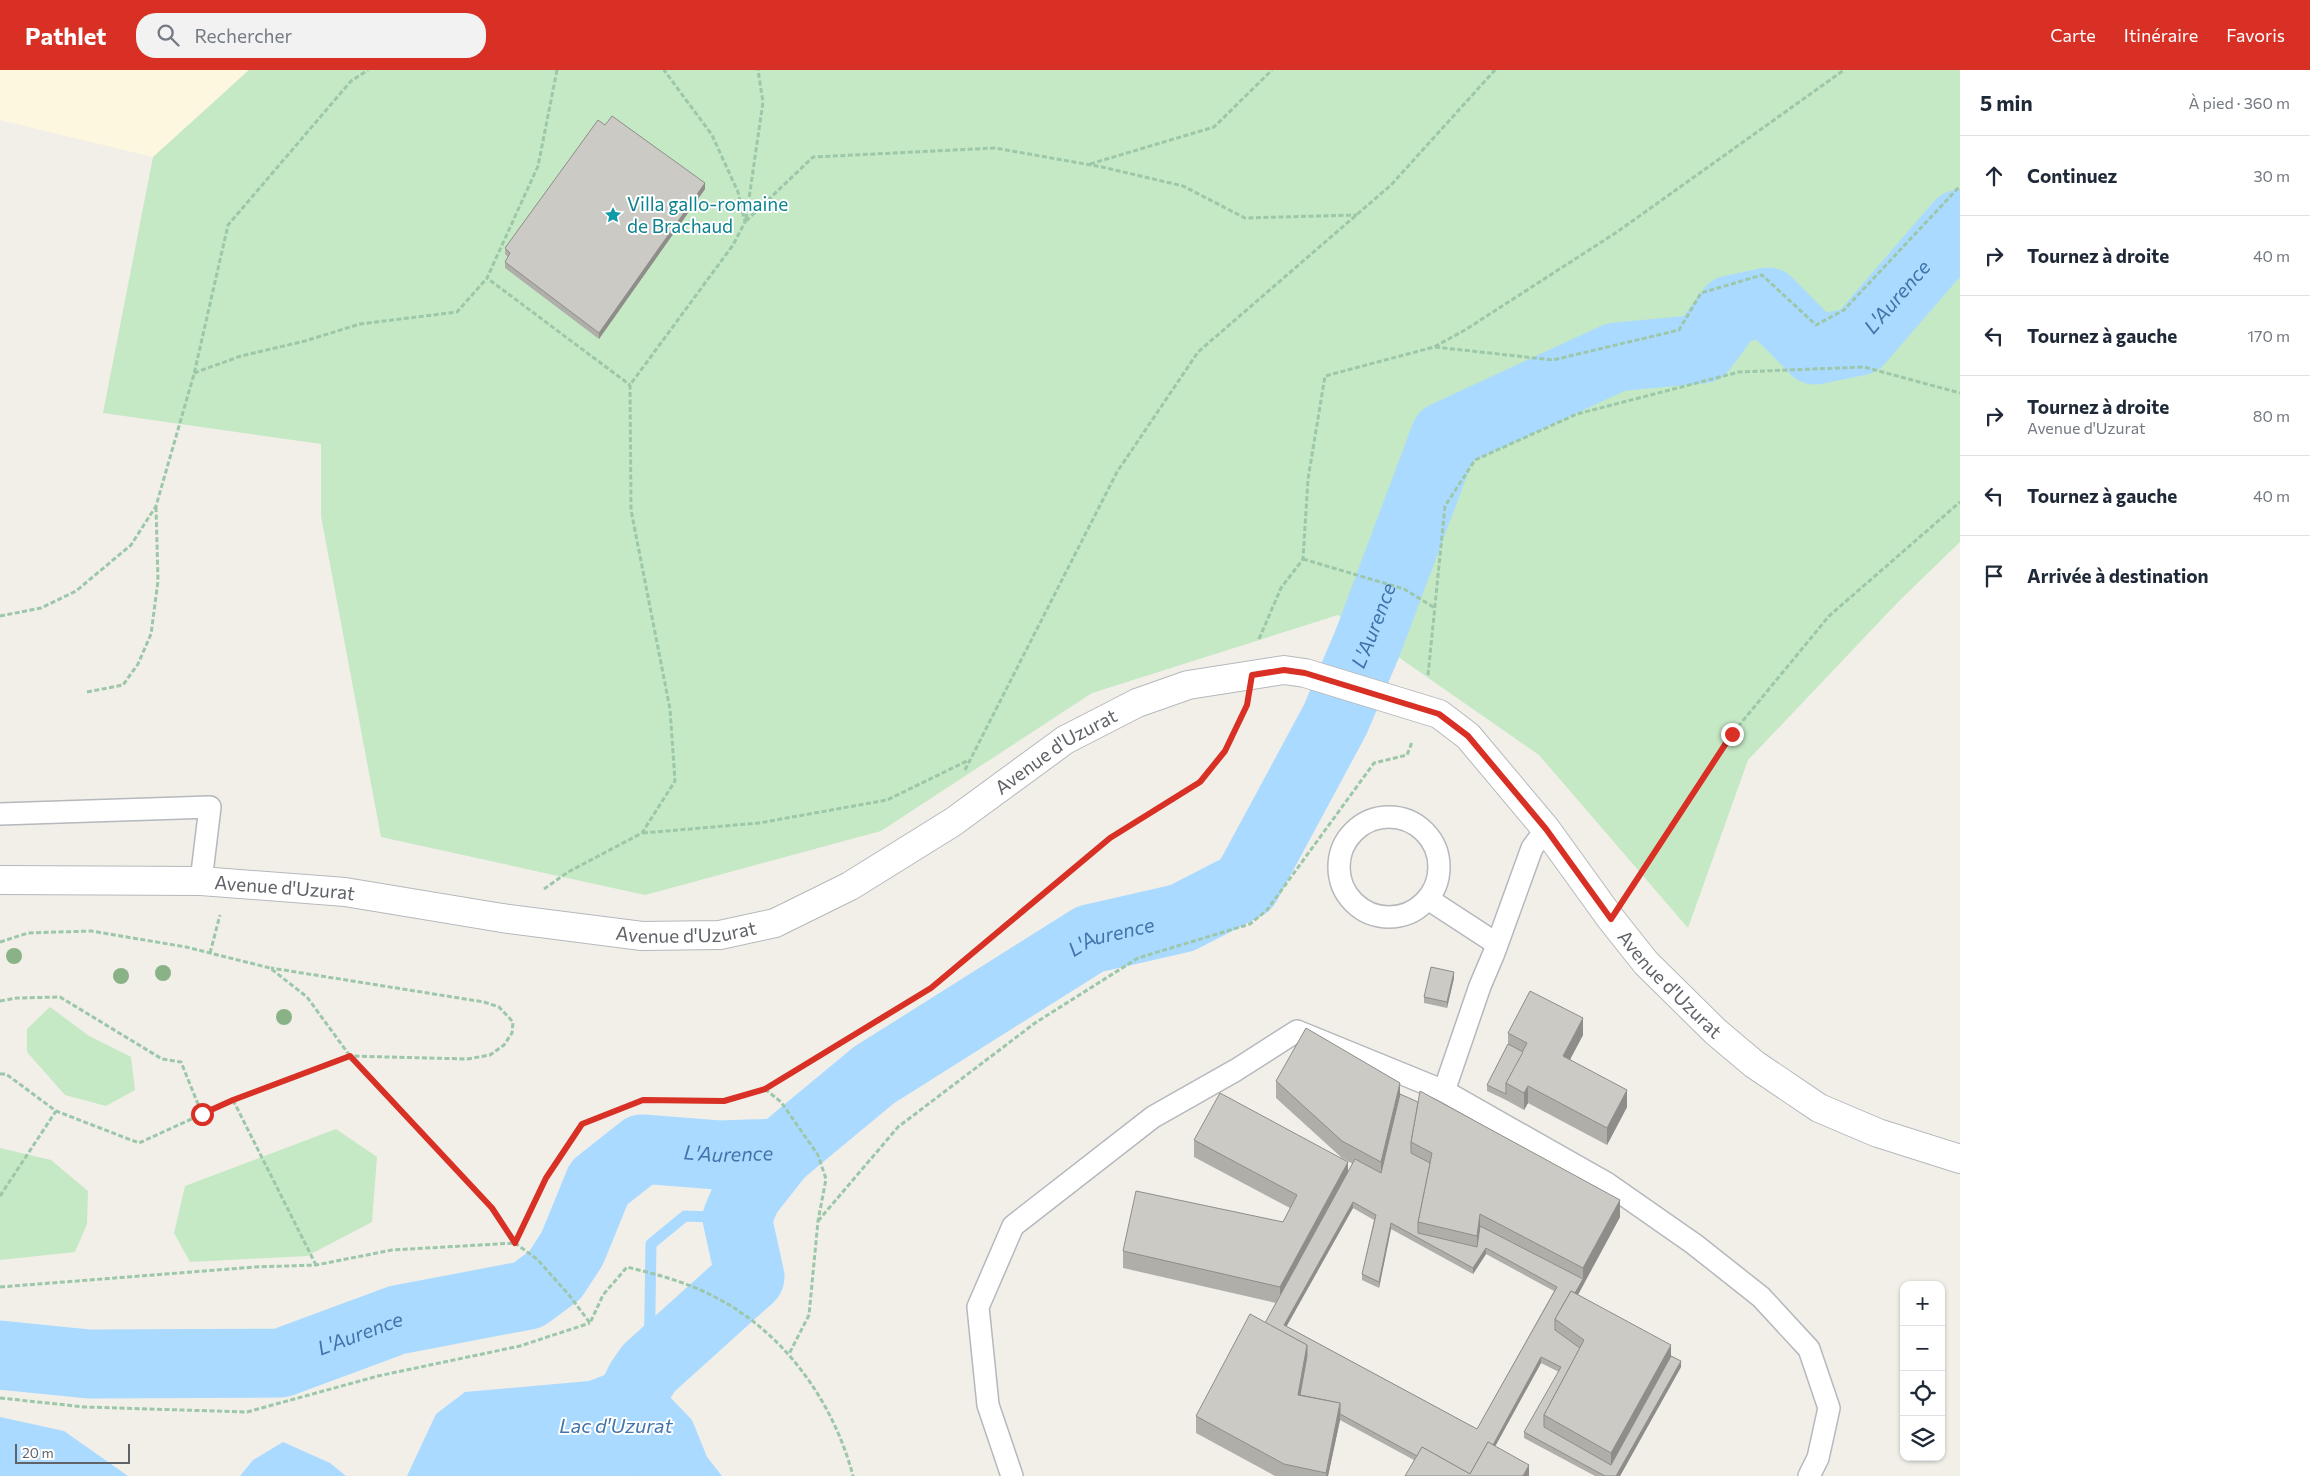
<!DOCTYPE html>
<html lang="fr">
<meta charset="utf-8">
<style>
:root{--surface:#fff;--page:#f2f2f3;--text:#1f2937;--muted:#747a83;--line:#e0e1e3;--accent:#d93025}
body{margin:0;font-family:Commissioner,sans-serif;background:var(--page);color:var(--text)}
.controls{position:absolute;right:15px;bottom:15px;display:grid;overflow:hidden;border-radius:10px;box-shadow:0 1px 4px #0004}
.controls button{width:45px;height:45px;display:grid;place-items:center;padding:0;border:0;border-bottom:1px solid var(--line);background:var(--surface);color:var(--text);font:25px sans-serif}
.scale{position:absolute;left:15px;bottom:12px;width:115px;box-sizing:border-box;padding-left:5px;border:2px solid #5f6368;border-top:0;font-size:14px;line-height:18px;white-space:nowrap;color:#5f6368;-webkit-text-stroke:4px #fff;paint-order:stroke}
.stop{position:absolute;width:15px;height:15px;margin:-11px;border:4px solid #d93025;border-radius:50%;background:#fff}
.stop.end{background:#d93025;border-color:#fff;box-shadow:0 1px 5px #0008}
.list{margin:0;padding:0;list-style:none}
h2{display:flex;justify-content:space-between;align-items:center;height:65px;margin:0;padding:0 20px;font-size:21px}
h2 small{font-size:16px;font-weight:400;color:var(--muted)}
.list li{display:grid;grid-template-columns:32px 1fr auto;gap:15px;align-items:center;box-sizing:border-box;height:80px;padding:0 20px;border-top:1px solid var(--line)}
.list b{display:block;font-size:19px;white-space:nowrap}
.list p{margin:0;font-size:16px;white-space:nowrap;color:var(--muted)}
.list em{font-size:16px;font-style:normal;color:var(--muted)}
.icon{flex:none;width:28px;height:28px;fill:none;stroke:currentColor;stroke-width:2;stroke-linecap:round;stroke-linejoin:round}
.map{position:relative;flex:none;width:1960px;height:1406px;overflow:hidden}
header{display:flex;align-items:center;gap:30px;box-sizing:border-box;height:70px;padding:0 25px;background:var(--accent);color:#fff}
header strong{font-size:24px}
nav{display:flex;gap:28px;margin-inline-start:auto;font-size:18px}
.search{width:350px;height:45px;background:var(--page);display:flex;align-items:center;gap:12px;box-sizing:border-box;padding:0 18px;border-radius:20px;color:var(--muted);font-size:19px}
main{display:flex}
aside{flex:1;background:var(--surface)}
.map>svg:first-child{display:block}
</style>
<header>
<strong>Pathlet</strong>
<div class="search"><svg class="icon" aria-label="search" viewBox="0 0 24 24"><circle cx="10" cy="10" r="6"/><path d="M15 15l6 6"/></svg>Rechercher</div>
<nav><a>Carte</a><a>Itinéraire</a><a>Favoris</a></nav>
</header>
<main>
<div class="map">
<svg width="1960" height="1406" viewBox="0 0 1960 1406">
<rect width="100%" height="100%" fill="#f1efe8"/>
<polygon fill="#fef7e0" points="0,0 249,0 153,87 0,50"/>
<g fill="#c5e8c5">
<polygon points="249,0 1960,0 1960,472 1899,531 1748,690 1688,858 1539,685 1338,545 1092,623 881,761 645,825 381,767 321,446 321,374 103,343 153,87"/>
<polygon points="50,937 89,966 131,987 135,1020 106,1036 65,1025 27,982 27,959"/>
<polygon points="336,1059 377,1087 372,1152 307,1186 190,1192 174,1163 185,1116"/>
<polygon points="0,1078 51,1090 88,1121 87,1154 75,1182 0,1190"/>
</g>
<g fill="#aadaff">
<polygon points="615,1301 665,1322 692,1350 707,1387 722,1406 407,1406 436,1344 465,1322 589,1311"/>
<polygon points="0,1347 64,1361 128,1406 0,1406"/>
<polygon points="283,1372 330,1393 346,1406 240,1406 253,1390"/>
</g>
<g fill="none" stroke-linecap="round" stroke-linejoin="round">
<polyline stroke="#aadaff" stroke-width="11" points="649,1298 651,1174 685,1146 737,1148"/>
<g stroke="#aadaff" stroke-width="69">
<path id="s1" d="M0,1285L89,1294L281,1293L397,1250L528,1225L555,1205L572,1179L599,1113L642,1079L718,1085L780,1083L874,1005L1090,869L1182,848L1246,815L1335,650L1368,572L1445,366L1616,287L1702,279L1731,240L1768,232L1815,280L1859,271L1960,154"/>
<polyline points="594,1406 640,1311 649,1298 750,1207 737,1148 747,1125 780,1083"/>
</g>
<g stroke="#b5b8bc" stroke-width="24">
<g id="lane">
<polyline points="0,744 210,737 201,811"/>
<circle cx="1389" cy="797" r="50"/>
<polyline points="1428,829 1497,874"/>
<polyline points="1444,1021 1480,916 1494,883 1532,778 1546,759"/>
<polyline points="1012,1406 988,1335 978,1237 1013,1156 1153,1047 1236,1000 1297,961 1444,1021 1608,1114 1694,1174 1761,1227 1809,1279 1829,1338 1818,1388 1809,1406"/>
</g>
</g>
<g stroke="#b5b8bc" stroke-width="30">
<g id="street">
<path id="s2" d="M0,810L201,811L345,822L502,848L642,866L720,865L775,853L850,816L953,752L1065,670L1137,633L1188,615L1284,600L1305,603L1439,644L1468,666L1546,759L1611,849L1646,893L1716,962L1754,994L1819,1038L1878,1063L1960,1089"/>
</g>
</g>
<g stroke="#9cc7a9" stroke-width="3" stroke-dasharray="5 2.5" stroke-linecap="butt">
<polyline points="557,0 538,96 487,208 630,315"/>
<polyline points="1090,94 1214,57 1272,0"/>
<polyline points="746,149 763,32 758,0"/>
<polyline points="746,151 813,87 995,78 1102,97 1183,116 1245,148 1357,145"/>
<polyline points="1435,277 1553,290 1679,260 1701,223 1762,205 1816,255 1844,240 1960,116"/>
<polyline points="194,303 241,286 305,271 360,254 457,242 487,208"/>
<polyline points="1303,489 1404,519 1435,538"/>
<polyline points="0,546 41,538 76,521 131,475 156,436 194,304 228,155 351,11 368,0"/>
<polyline points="1259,569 1281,518 1303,489 1308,409 1325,306 1434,277 1465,260 1617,162 1844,0"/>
<polyline points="1428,605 1445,436 1475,390 1577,344 1739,302 1864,297 1960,323"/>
<polyline points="87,622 123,615 138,594 151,564 158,511 156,436"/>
<polyline points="965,700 1117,402 1198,282 1391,115 1495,0"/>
<polyline points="643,763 759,753 887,730 969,690"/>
<polyline points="544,819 568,802 642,763 675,711 670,639 631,440 630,315 733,175 745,152 738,122 712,65 664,0"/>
<polyline points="1630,819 1732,664 1829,546 1960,432"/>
<path d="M0,872L28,863L91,861L186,877L270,898L307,927L350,986L492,1137L515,1173L537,1189L569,1225L590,1253L603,1225L627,1197C655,1204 683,1211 709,1224C782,1259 833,1330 853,1406"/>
<polyline points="210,883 220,845"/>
<polyline points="0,931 17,928 60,927 162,989 181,992 202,1044"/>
<polyline points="0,1004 6,1004 56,1041 139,1073 233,1030 350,986 467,989 490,985 504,975 512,963 513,952 499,937 484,932 271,898"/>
<polyline points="765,1019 781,1032 818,1085 826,1109 818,1151 809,1245 789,1284"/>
<polyline points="233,1030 316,1195"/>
<polyline points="0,1126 56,1041"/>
<polyline points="818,1151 898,1057 1035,953 1138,888 1250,854 1267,840 1374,693 1407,685 1412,672"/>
<polyline points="0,1217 255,1197 316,1195 392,1180 515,1173 546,1108 582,1053 643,1030 724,1031 765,1019 931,919 1110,768 1200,712 1225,681 1244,641"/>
<polyline points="0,1328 85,1337 247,1342 378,1306 520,1276 590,1253"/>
</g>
<use href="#lane" stroke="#fff" stroke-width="21"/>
<use href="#street" stroke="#fff" stroke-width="28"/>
</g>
<g fill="#89b387">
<circle cx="14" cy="886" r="8"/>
<circle cx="163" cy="903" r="8"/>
<circle cx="121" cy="906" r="8"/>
<circle cx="284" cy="947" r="8"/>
</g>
<g fill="#afaea9" fill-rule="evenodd">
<polygon points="705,119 599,269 505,198 505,192 508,187 505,184 505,178"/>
<polygon points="1454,908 1447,938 1424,933 1424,927"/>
<polygon points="1508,963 1583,965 1570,989 1627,1037 1607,1075 1528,1033 1524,1040 1506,1030 1487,1021 1487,1015 1508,974"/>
<path d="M1276,1011L1400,1024L1620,1147L1578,1225L1671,1286L1681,1297L1620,1406H1595L1524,1368V1362L1559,1302L1541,1293L1495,1376L1529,1406L1414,1390L1340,1350L1328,1406H1275L1196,1363V1346L1265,1253L1276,1233L1123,1198V1181L1283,1152L1290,1138L1194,1087V1070L1348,1102L1353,1094L1342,1088L1276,1028ZM1353,1138L1374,1150L1362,1204V1210L1379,1218L1391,1159L1473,1204L1486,1184L1554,1221L1477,1359L1286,1256Z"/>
</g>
<g fill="#8f8d8a">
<polygon points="705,113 705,119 599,269 599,263"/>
<polygon points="1454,902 1454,908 1447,938 1447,932"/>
<polygon points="1583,948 1583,965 1563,1003 1563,986"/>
<polygon points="1400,1013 1400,1030 1381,1109 1381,1092"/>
<polygon points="1528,1016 1528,1033 1524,1040 1524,1023"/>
<polygon points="1627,1020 1627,1037 1607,1075 1607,1058"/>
<polygon points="1348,1092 1348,1109 1280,1234 1280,1217"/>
<polygon points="1620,1130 1620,1147 1562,1254 1559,1252 1583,1209 1583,1198"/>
<polygon points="1353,1132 1353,1138 1284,1261 1284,1255"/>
<polygon points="1480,1144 1480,1161 1477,1183 1477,1166"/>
<polygon points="1391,1153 1391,1159 1379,1218 1379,1212"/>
<polygon points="1486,1178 1486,1184 1473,1204 1473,1198"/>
<polygon points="1307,1275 1307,1292 1298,1342 1298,1325"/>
<polygon points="1671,1275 1671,1292 1611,1400 1611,1383"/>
<polygon points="1541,1287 1541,1293 1479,1406 1475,1406"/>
<polygon points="1681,1291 1681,1297 1620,1406 1616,1406"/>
<polygon points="1340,1333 1340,1350 1328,1406 1326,1406"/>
<polygon points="1529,1395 1529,1406 1523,1406"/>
</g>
<g fill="#cccac5" stroke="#8f8d8a" fill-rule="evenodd">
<polygon points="612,46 705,113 599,263 505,192 510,183 505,178 598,50 605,55"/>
<polygon points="1431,897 1454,902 1447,932 1424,927"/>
<polygon points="1530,921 1583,948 1563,986 1627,1020 1607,1058 1528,1016 1524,1023 1506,1013 1527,973 1508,963"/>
<polygon points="1306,958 1400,1013 1381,1092 1342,1071 1276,1011"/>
<polygon points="1508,974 1523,982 1506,1013 1506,1024 1487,1015"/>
<polygon points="1420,1021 1620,1130 1583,1198 1480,1144 1477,1166 1418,1152 1432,1083 1411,1072"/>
<polygon points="1220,1023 1348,1092 1280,1217 1123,1181 1136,1121 1283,1152 1297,1125 1194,1070"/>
<path d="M1400,1024L1418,1032L1411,1072V1083L1430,1093L1418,1152V1163L1477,1177L1480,1156L1583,1209L1575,1223L1571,1221L1555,1249V1260L1580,1278L1544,1345V1357L1611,1395L1671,1286L1681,1291L1616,1406H1605L1524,1362L1561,1297L1541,1287L1493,1375L1488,1372L1470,1404L1422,1377L1417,1386L1340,1344V1333L1300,1325L1307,1286V1275L1265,1253L1355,1089L1381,1103ZM1353,1132L1376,1145L1362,1204L1379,1212L1391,1153L1473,1198L1486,1178L1557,1217L1477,1359L1284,1255Z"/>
<polygon points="1571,1221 1671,1275 1611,1383 1544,1345 1584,1270 1555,1249"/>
<polygon points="1250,1244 1307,1275 1298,1325 1340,1333 1326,1403 1284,1394 1196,1346"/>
<polygon points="1488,1372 1529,1395 1523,1406 1405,1406 1422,1377 1470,1404"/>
</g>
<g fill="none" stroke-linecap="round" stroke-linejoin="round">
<polyline stroke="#d93025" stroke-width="6" points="202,1044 233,1030 350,986 492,1138 515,1173 546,1108 582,1054 643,1030 724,1031 765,1019 931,918 1110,768 1200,712 1225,681 1247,635 1252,605 1284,600 1305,603 1439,644 1468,666 1546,759 1611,849 1732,664"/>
</g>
<defs>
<g id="sight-bare" transform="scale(1.35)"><path d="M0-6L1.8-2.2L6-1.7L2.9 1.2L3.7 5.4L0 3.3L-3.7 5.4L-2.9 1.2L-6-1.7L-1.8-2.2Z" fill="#0f9aa8" stroke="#fff" stroke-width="2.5" paint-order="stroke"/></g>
</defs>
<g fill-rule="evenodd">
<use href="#sight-bare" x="613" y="145"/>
</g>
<g text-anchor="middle" stroke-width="4" stroke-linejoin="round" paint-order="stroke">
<g font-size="19" fill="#0d838f" stroke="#fff" text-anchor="start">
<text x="627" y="141">Villa gallo-romaine<tspan x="627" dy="22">de Brachaud</tspan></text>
</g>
<g font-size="19" fill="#5f6368" stroke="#fff">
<text dy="7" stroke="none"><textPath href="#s2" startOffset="1110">Avenue d'Uzurat</textPath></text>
<text dy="7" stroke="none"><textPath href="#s2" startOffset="285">Avenue d'Uzurat</textPath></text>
<text dy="7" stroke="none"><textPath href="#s2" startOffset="690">Avenue d'Uzurat</textPath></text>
<text dy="7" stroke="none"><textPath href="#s2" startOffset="1874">Avenue d'Uzurat</textPath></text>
</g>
<g font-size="20" font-style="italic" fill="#4174aa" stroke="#fff">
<text dy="7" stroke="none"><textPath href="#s1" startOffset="2435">L'Aurence</textPath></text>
<text dy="7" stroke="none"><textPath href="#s1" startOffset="1701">L'Aurence</textPath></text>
<text dy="7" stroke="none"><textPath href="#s1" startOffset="1266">L'Aurence</textPath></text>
<text dy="7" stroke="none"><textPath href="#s1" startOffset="816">L'Aurence</textPath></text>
<text dy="7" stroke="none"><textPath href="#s1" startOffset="366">L'Aurence</textPath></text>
<text x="616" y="1363">Lac d'Uzurat</text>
</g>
</g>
</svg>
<div class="controls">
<button>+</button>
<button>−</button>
<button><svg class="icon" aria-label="locate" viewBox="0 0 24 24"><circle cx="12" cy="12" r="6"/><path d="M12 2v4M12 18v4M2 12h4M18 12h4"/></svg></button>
<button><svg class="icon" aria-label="layers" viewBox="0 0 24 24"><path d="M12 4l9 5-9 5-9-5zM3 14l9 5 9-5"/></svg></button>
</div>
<div class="scale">20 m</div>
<div class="stop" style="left:202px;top:1044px"></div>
<div class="stop end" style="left:1732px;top:664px"></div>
</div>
<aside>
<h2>5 min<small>À pied · 360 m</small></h2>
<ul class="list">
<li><svg class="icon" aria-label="ahead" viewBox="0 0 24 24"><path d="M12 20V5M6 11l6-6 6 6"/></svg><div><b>Continuez</b></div><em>30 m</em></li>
<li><svg class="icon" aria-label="right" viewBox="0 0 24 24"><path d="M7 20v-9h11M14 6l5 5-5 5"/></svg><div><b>Tournez à droite</b></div><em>40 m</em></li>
<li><svg class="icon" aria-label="left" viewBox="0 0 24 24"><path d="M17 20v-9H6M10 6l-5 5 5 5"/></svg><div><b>Tournez à gauche</b></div><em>170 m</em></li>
<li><svg class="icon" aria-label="right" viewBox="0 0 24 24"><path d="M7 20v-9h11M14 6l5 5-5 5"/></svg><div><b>Tournez à droite</b><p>Avenue d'Uzurat</p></div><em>80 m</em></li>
<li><svg class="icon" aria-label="left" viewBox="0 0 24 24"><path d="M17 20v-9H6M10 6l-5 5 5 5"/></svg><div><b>Tournez à gauche</b></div><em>40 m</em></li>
<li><svg class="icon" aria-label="arrive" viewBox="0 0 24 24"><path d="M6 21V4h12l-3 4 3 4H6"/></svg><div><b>Arrivée à destination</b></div></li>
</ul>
</aside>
</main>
